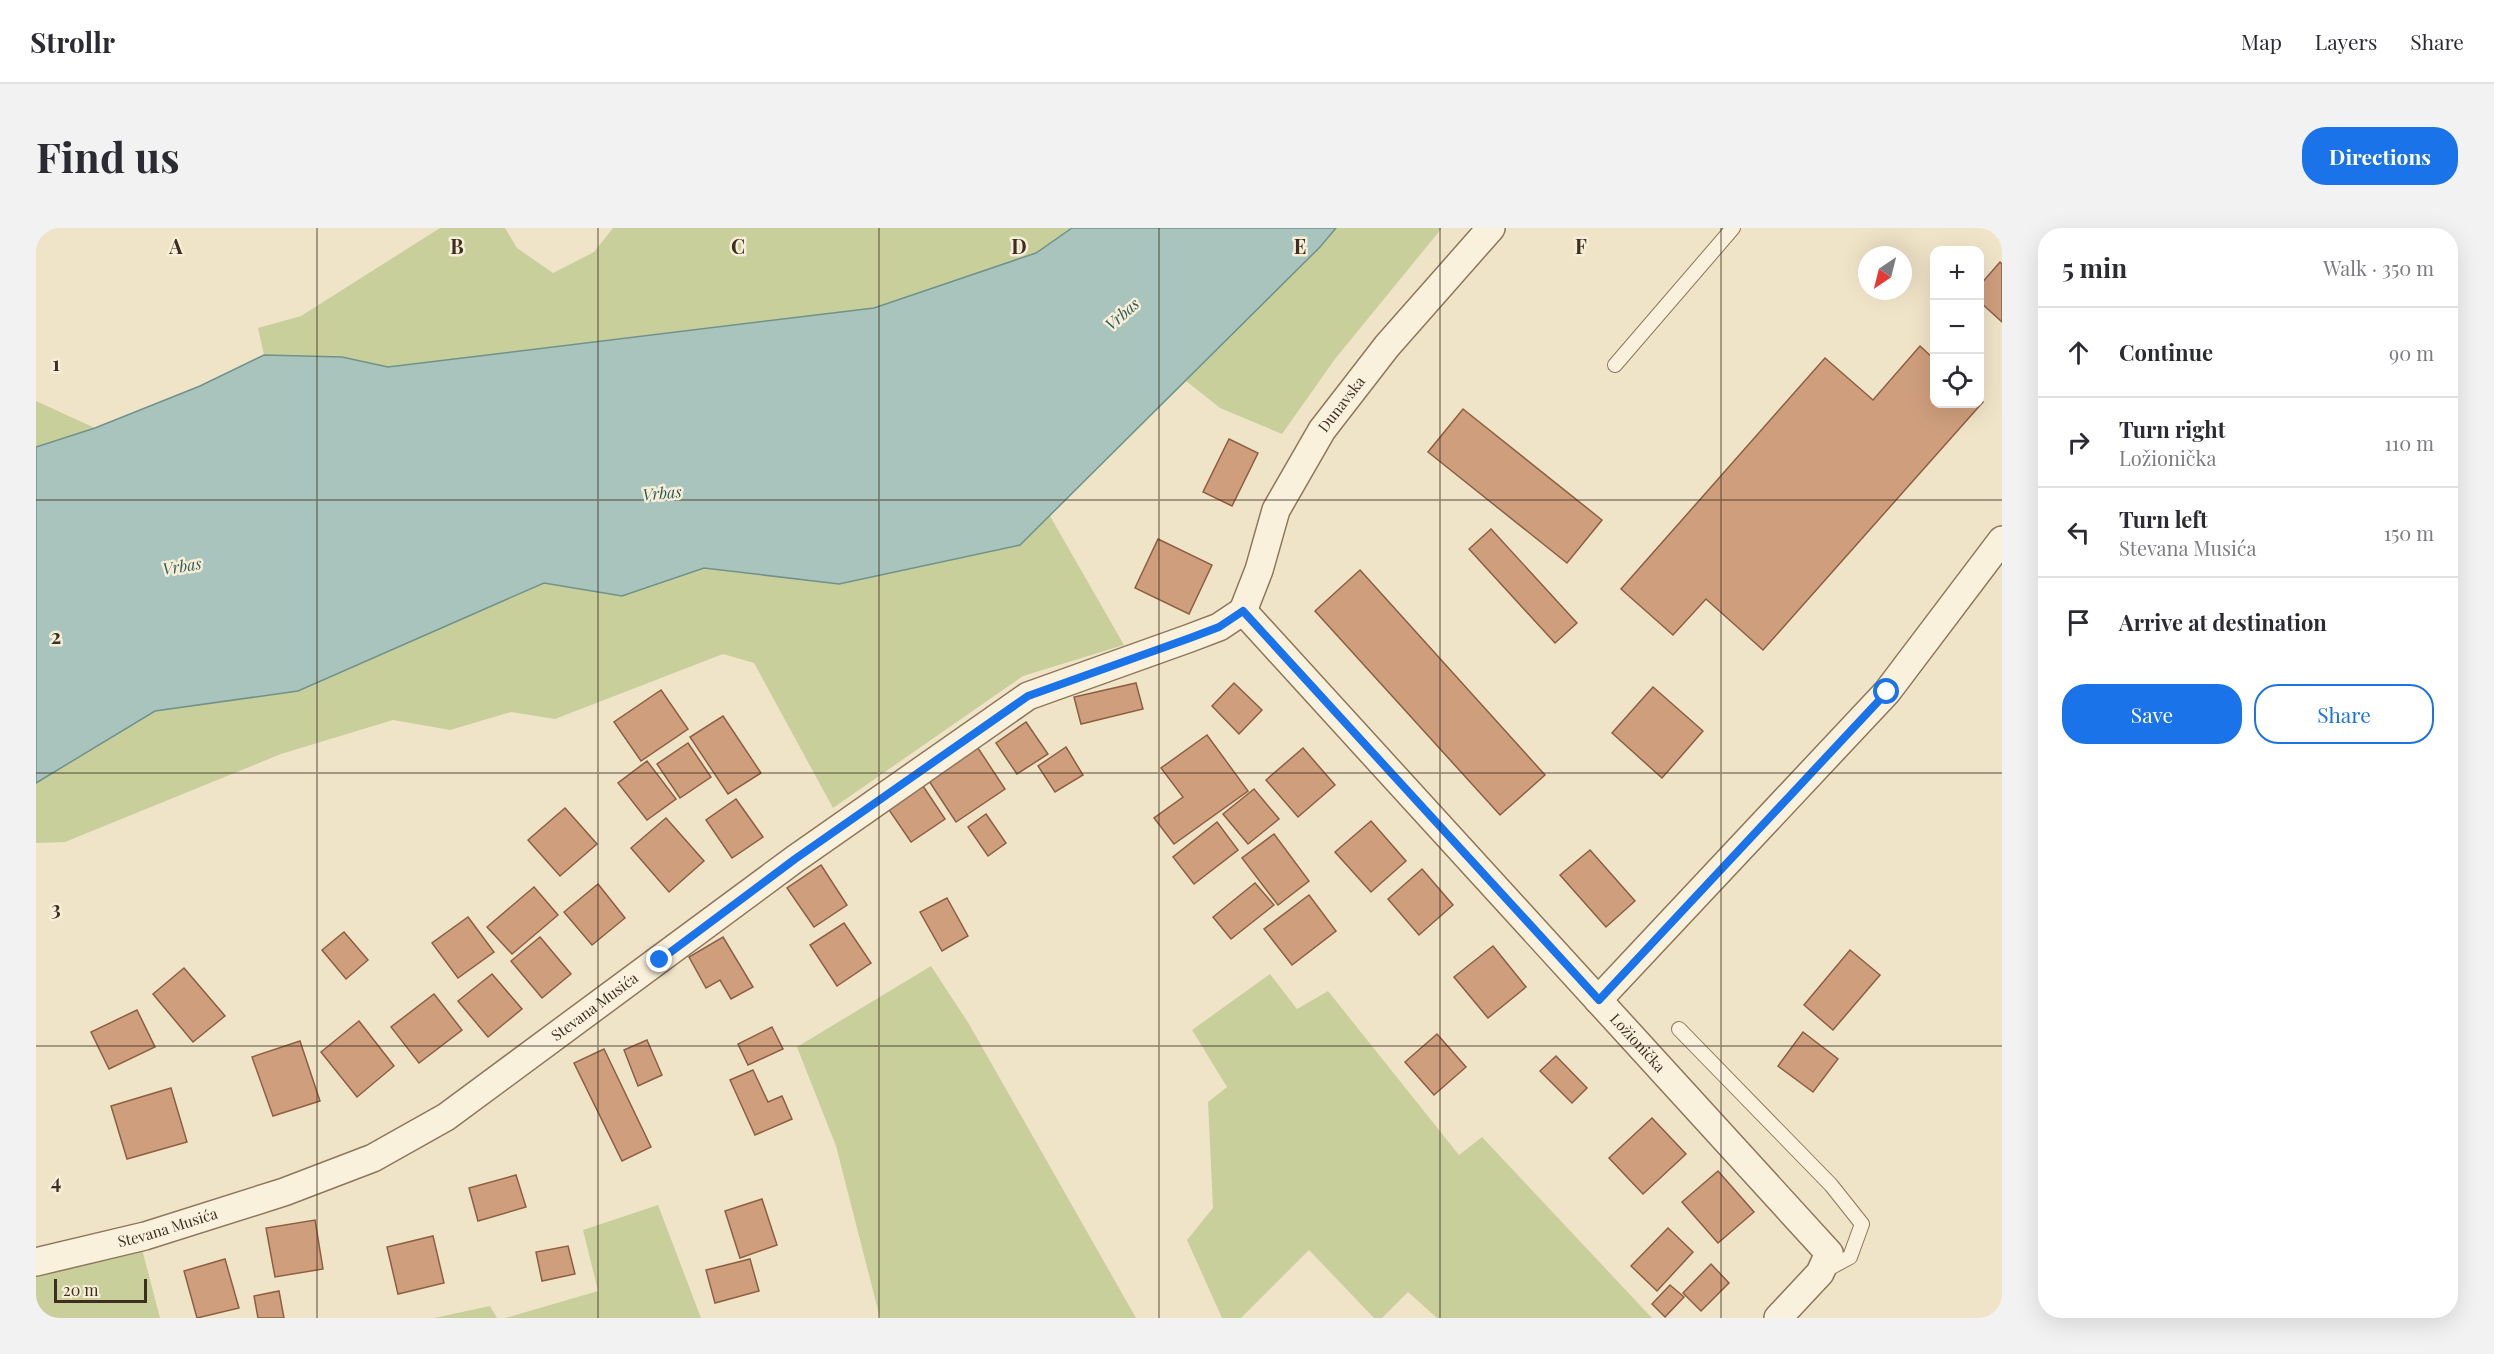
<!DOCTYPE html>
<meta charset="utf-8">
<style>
:root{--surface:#fff;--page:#f2f2f3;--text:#2b2b33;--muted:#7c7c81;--line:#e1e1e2;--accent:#1a73e8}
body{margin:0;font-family:"Playfair Display",serif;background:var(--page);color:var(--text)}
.controls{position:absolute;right:18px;top:18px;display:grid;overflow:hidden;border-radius:12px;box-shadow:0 6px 24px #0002}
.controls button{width:54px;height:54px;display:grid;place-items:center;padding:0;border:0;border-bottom:2px solid var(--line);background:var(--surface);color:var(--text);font:30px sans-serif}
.compass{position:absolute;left:1822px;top:18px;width:54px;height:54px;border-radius:50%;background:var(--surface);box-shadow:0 6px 24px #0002;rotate:215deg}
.scale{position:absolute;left:18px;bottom:15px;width:93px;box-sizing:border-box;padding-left:6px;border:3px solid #3d2e20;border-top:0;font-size:16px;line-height:21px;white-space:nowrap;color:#3d2e20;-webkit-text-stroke:4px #f7eed8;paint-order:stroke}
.stop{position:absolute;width:18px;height:18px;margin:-14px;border:4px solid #1a73e8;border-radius:50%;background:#fff}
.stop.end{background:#1a73e8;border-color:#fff;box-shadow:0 2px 6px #0008}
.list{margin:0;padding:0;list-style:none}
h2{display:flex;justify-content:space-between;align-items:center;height:78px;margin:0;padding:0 24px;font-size:26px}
h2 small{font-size:20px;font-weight:400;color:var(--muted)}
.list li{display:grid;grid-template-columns:39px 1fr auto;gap:18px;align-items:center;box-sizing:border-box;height:90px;padding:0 24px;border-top:2px solid var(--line)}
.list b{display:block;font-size:22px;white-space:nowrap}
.list p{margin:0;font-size:20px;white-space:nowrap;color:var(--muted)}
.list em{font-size:20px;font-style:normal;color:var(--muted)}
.actions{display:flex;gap:12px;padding:18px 24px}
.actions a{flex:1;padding:14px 0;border:2px solid var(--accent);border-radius:24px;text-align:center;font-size:21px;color:var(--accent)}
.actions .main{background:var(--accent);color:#fff}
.icon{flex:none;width:33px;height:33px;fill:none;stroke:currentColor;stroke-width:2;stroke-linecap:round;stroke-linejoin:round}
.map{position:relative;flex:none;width:1966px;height:1090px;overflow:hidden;border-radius:24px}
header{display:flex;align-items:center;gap:36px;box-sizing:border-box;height:84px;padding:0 30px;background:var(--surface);border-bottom:2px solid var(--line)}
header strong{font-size:28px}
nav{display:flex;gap:33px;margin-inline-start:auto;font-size:21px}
.intro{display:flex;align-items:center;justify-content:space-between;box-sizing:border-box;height:144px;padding:0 36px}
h1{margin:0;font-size:42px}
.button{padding:15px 27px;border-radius:24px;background:var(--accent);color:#fff;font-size:21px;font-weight:700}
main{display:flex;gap:36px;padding:0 36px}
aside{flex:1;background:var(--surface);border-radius:24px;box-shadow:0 6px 24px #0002}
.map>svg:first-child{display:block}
</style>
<header>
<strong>Strollr</strong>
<nav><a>Map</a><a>Layers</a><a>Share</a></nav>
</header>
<div class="intro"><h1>Find us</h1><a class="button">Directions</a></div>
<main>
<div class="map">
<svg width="1966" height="1090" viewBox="0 0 1966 1090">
<rect width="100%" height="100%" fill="#f0e4c8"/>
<g fill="#c9cf9b">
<polygon points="404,0 469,0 481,20 517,45 558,24 577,0 1036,0 1000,25 838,80 352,139 306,129 228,127 222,100 265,88"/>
<polygon points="1300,0 1406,0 1299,131 1246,206 1184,180 1150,153 1284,19"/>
<polygon points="0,173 59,200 0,219"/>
<polygon points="1014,288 1088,417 987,448 797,580 718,435 687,426 519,491 475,484 414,502 357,492 245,526 29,614 0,615 0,555 119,483 262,463 509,355 586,368 668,340 803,356 984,317"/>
<polygon points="895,738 933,796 1100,1090 844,1090 800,918 761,819"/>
<polygon points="1234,746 1261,781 1292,763 1423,927 1446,909 1616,1090 1401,1090 1372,1064 1346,1090 1338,1090 1273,1022 1205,1090 1186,1090 1151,1012 1177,980 1172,874 1191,859 1156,802"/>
<polygon points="622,977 665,1090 469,1090 562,1063 547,1002"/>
<polygon points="106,1021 124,1090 0,1090 0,1045"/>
<polygon points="454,1078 461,1090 398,1090"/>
</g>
<polygon fill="#a9c4bc" stroke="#6f938a" stroke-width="1.5" points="1036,0 1300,0 1284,19 984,317 803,356 668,340 586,368 508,355 262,463 119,483 0,555 0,219 59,200 164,158 228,127 306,129 352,139 838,80 1000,25"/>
<g fill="#cf9f7d" stroke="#8d5f41" stroke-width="1.5">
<polygon points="1964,34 1966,36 1966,94 1944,74 1944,57"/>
<polygon points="1884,118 1898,131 1898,176 1944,176 1944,171 1947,174 1727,422 1670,371 1637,407 1585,361 1789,130 1837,172"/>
<polygon points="1427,181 1566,292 1531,335 1392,224"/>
<polygon points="1193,211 1222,225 1196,278 1167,264"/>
<polygon points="1455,301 1541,395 1519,415 1433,321"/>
<polygon points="1122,311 1176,337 1153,386 1099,360"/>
<polygon points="1324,342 1509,547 1464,587 1279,383"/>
<polygon points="1100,455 1107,481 1045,496 1038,469"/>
<polygon points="1198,455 1226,482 1203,506 1176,478"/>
<polygon points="1617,459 1667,503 1626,550 1576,505"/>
<polygon points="625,462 652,501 605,533 578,494"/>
<polygon points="687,488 725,545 692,566 654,509"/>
<polygon points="990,494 1012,526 981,546 960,515"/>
<polygon points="1171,507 1212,563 1138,616 1118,590 1147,569 1125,540"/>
<polygon points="938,514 969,561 920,594 889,547"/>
<polygon points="652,515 675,549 644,570 621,536"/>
<polygon points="1030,519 1047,547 1019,564 1002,538"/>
<polygon points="1267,520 1299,557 1262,589 1230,552"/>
<polygon points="611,533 640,571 611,592 582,555"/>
<polygon points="883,552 909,591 875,614 849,576"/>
<polygon points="1218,561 1243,591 1212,616 1187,586"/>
<polygon points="700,571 727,609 696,630 670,592"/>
<polygon points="529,580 561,616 524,648 492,612"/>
<polygon points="950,586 970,615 952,628 932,599"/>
<polygon points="630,590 668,633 633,664 595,620"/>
<polygon points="1335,593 1370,633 1335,664 1299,624"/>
<polygon points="1181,594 1202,622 1158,656 1137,629"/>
<polygon points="1238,606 1273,653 1242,677 1206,630"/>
<polygon points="1554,622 1599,673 1570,699 1524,647"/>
<polygon points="785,637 811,677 778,699 751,660"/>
<polygon points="1386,641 1417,677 1383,707 1352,671"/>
<polygon points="1219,655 1238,677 1195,711 1177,689"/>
<polygon points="562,656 589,690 556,717 528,684"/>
<polygon points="498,659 522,687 476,726 451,699"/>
<polygon points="1273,667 1300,703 1256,737 1228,701"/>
<polygon points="911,670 932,708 906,723 884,684"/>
<polygon points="432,689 458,724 422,750 396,715"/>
<polygon points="808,695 835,735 801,758 774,717"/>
<polygon points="308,704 332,732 310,751 286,722"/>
<polygon points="504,709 535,746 506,770 475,733"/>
<polygon points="687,709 717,759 695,771 684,752 670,760 653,729"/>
<polygon points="1457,718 1490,759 1452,790 1418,749"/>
<polygon points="1814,722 1844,747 1797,802 1768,777"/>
<polygon points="148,740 189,788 157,814 117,766"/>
<polygon points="456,746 486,781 452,809 422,773"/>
<polygon points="398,766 426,802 383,835 355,799"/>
<polygon points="101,782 119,819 73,841 55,804"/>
<polygon points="323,793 358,838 321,869 285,824"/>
<polygon points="736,799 747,821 712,837 702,816"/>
<polygon points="1767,804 1802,831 1777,864 1742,838"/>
<polygon points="1401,806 1430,839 1398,867 1369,834"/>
<polygon points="611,812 626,847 602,858 588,822"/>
<polygon points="264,813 284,873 237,888 216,829"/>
<polygon points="568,821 615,919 586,933 538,835"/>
<polygon points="1520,828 1551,860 1536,875 1504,843"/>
<polygon points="717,842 732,874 746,868 756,891 719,907 694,852"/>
<polygon points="135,860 151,914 91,931 75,878"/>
<polygon points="1616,890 1650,926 1607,966 1573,930"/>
<polygon points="1682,943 1718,984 1682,1015 1646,974"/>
<polygon points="480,947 490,979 442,993 433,960"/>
<polygon points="726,971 741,1017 704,1030 689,983"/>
<polygon points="279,992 287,1041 239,1049 230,1000"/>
<polygon points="1632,1000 1657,1024 1621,1063 1595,1038"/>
<polygon points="397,1008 408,1055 362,1066 351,1019"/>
<polygon points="532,1018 539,1046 506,1053 500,1024"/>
<polygon points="189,1031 203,1080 161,1090 148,1043"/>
<polygon points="714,1031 723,1063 679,1075 670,1042"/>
<polygon points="1675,1036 1693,1055 1665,1083 1647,1065"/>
<polygon points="1634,1057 1648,1069 1629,1089 1616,1076"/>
<polygon points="243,1063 248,1090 222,1090 218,1068"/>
</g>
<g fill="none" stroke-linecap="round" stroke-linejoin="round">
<g stroke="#8d765c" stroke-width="16">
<g id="service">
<polyline points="1579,137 1697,0"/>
<polyline points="1643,801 1795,957 1826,996 1814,1029 1788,1043"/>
</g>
</g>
<g stroke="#8d765c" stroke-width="30">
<g id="minor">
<path id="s1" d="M1207,383L1793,1025L1784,1045L1742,1090"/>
<path id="s2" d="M1207,383L1223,342L1240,282L1286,202L1351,118L1455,0"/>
<polyline points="1562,772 1851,464 1966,312"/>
<path id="s3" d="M0,1034L109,1008L248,964L337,930L410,889L759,631L992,468L1154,410L1183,399L1207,383"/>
</g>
</g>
<use href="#service" stroke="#faf1dc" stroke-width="14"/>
<use href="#minor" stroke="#faf1dc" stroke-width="27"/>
</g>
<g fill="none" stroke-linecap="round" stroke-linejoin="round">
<polyline stroke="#1a73e8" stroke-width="8" points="624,732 759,631 992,468 1154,410 1183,399 1207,383 1563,772 1851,464"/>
</g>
<path fill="none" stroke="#3d2e20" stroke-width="1.5" stroke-opacity="0.55" d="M281,0V1090M562,0V1090M843,0V1090M1123,0V1090M1404,0V1090M1685,0V1090M0,272H1966M0,545H1966M0,818H1966"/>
<g text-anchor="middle" stroke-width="5" stroke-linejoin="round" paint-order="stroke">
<g font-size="15" fill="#3d2e20" stroke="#f7eed8">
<text dy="5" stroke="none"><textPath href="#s2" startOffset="231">Dunavska</textPath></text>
<text dy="5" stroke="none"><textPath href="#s3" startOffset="622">Stevana Musića</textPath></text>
<text dy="5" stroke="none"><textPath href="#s1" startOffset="585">Ložionička</textPath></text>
<text dy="5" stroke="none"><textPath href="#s3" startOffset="136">Stevana Musića</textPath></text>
</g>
<g font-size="16" font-style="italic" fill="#2f5d5a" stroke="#f7eed8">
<text transform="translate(1086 86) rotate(-41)" y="6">Vrbas</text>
<text transform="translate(626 265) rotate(-5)" y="6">Vrbas</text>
<text transform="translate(146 338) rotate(-9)" y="6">Vrbas</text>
</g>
</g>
<g font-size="20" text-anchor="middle" font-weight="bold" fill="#3d2e20" stroke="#f7eed8" stroke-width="5" stroke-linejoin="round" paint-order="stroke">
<text x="140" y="26">A</text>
<text x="421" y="26">B</text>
<text x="702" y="26">C</text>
<text x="983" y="26">D</text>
<text x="1264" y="26">E</text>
<text x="1545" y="26">F</text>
<text x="20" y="143">1</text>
<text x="20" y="416">2</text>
<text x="20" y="688">3</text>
<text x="20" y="961">4</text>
</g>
</svg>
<div class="controls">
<button>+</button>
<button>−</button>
<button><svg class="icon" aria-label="locate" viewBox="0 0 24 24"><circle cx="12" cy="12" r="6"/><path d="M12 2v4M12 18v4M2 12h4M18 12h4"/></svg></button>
</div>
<svg class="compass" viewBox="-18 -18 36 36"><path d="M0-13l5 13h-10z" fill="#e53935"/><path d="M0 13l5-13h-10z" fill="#7c7c81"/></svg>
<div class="scale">20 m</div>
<div class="stop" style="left:1851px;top:464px"></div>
<div class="stop end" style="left:624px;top:732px"></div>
</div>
<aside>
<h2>5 min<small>Walk · 350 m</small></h2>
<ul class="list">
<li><svg class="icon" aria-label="ahead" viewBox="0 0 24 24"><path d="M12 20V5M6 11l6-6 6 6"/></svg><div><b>Continue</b></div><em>90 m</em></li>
<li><svg class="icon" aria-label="right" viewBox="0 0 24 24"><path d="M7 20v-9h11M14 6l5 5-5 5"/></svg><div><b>Turn right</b><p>Ložionička</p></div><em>110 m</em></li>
<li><svg class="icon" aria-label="left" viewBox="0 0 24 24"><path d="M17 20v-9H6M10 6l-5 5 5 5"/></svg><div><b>Turn left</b><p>Stevana Musića</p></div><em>150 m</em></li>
<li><svg class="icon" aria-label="arrive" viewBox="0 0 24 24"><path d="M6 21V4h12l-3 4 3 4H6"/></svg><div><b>Arrive at destination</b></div></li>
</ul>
<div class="actions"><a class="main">Save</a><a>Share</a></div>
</aside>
</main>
